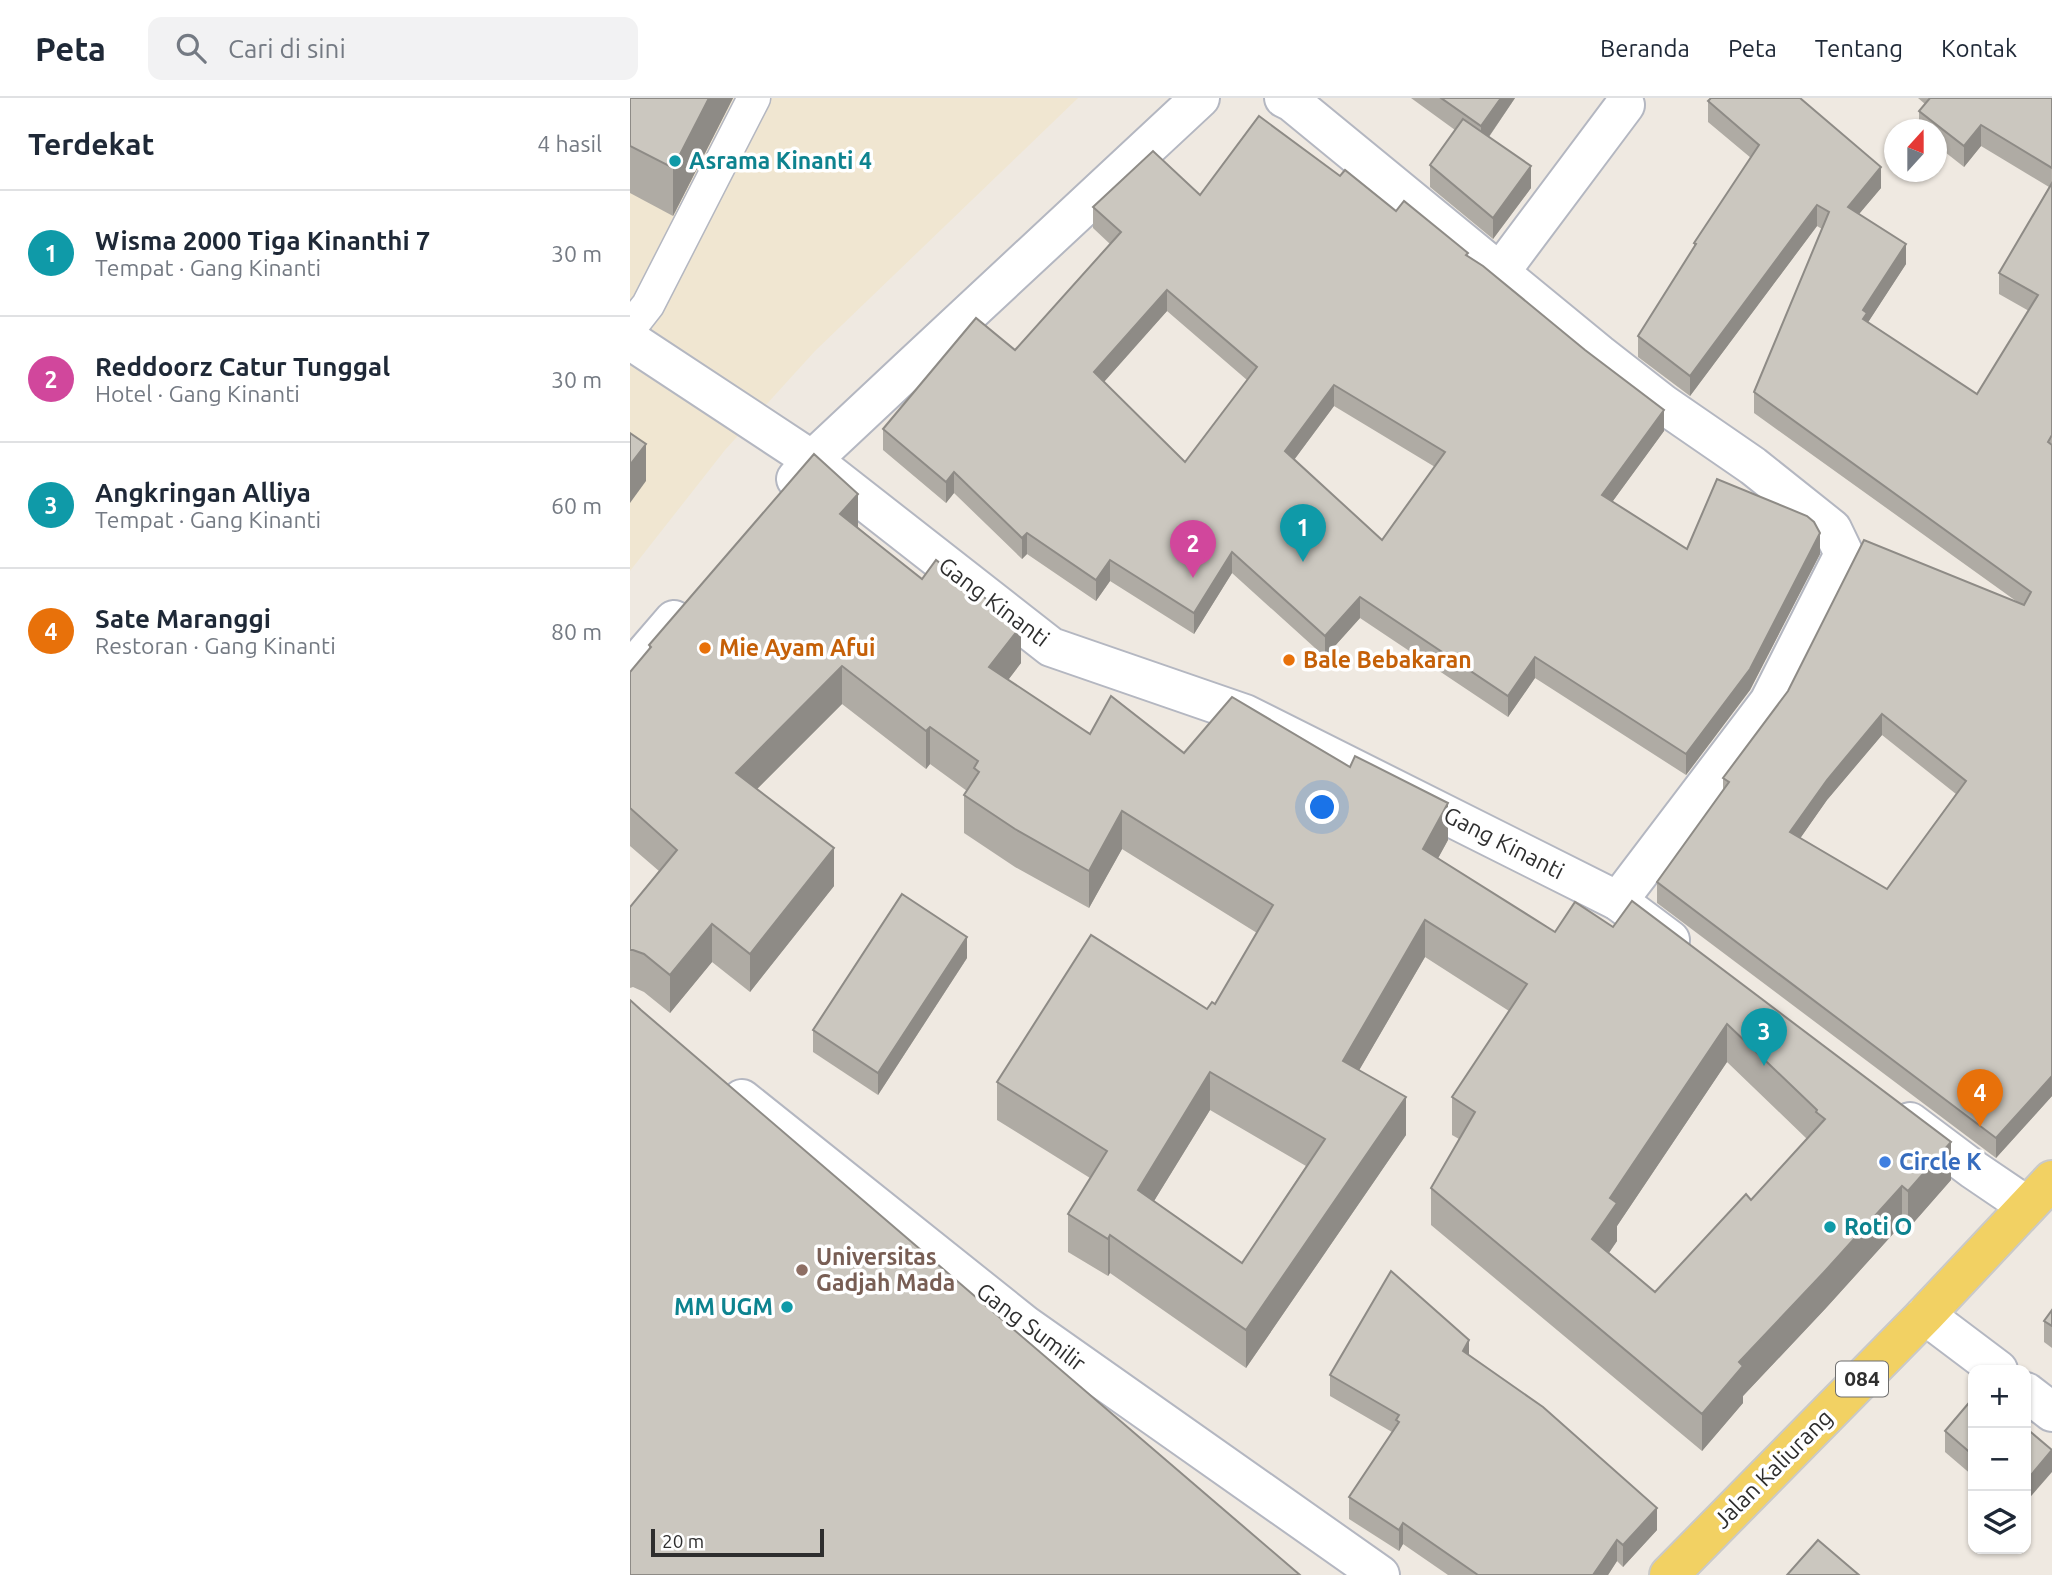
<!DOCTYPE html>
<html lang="id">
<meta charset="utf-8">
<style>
:root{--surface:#fff;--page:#f2f2f3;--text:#1f2937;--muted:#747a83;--line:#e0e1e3;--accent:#111827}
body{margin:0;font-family:Ubuntu,sans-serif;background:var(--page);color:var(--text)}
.controls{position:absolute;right:21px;bottom:21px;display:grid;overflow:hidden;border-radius:14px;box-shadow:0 2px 5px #0004}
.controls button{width:63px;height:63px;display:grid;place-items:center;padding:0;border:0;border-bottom:2px solid var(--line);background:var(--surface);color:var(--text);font:35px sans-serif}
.compass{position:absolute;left:1254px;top:21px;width:63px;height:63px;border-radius:50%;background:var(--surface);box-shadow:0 2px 5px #0004;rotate:21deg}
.scale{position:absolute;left:21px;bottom:18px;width:173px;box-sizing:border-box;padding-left:7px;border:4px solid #2e2e2e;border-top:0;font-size:19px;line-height:24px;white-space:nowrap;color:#2e2e2e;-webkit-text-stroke:5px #fff;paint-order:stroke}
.you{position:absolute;left:693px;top:710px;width:24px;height:24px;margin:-18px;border:5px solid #fff;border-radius:50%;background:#1a73e8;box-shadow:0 0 0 10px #1a73e833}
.badge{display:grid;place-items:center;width:46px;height:46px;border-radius:50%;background:var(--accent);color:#fff;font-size:23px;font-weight:700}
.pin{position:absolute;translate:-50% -58px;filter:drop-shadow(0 2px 4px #0008)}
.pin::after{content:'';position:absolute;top:37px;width:24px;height:21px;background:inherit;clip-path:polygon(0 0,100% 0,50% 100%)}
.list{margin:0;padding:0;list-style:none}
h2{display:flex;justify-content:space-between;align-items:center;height:91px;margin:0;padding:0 28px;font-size:30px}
h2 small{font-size:23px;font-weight:400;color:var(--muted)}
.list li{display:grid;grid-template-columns:46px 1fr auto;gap:21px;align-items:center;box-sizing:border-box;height:126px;padding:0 28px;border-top:2px solid var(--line)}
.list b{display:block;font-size:26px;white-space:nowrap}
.list p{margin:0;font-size:23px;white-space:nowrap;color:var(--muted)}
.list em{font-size:23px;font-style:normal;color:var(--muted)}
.icon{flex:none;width:38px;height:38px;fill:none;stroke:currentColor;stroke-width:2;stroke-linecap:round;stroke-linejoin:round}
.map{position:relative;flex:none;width:1422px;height:1477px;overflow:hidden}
header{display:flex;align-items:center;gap:42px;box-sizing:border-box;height:98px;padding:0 35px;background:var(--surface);border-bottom:2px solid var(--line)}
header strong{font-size:33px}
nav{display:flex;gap:38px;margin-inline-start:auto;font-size:24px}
.search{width:490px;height:63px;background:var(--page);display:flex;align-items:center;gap:18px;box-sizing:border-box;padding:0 24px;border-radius:14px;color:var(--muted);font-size:26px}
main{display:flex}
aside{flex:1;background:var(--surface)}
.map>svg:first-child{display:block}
</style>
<header>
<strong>Peta</strong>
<div class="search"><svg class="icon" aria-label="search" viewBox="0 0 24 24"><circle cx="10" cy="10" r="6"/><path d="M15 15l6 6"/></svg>Cari di sini</div>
<nav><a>Beranda</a><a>Peta</a><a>Tentang</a><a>Kontak</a></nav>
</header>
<main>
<aside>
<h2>Terdekat<small>4 hasil</small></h2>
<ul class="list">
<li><span class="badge" style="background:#0f9aa8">1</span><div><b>Wisma 2000 Tiga Kinanthi 7</b><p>Tempat · Gang Kinanti</p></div><em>30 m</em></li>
<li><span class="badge" style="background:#d1479c">2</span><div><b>Reddoorz Catur Tunggal</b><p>Hotel · Gang Kinanti</p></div><em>30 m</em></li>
<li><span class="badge" style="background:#0f9aa8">3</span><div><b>Angkringan Alliya</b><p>Tempat · Gang Kinanti</p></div><em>60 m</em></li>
<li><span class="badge" style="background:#e8710a">4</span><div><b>Sate Maranggi</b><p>Restoran · Gang Kinanti</p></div><em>80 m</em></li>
</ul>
</aside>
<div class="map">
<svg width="1422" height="1477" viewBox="0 0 1422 1477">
<rect width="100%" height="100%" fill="#efe9e1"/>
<polygon fill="#f0e6d1" points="0,0 448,0 185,253 95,352 0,473"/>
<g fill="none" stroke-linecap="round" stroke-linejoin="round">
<g stroke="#b4b7c1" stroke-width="35">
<polyline id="lane" points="0,230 18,207 124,0"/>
</g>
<g stroke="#b4b7c1" stroke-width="42">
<g id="street">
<polyline points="654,0 662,4 969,256 1033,306 1123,368 1202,431 1214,456 1139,604 988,803"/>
<polyline points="870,174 995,7"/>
<polyline points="0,242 182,362 421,549 615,616 988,803 1040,842"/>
<polyline points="166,381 182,362 278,272 570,0"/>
<polyline points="0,573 44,522"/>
<polyline points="112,1001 395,1227 750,1477"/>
<polyline points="1280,1024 1344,1072 1397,1108"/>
<polyline points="1295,1217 1368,1272"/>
<polyline points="1396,1294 1422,1314"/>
</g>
</g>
<g stroke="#c9c9c9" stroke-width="42">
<polyline id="primary" points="1039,1477 1295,1217 1422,1082"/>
</g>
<use href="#lane" stroke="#fff" stroke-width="32"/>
<use href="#street" stroke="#fff" stroke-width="38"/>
<use href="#primary" stroke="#f2d163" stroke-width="38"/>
</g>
<g fill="#afaba4" fill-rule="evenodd">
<polygon points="0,0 103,0 43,118 0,95"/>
<polygon points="781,0 885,0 859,39 901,90 863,141 800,89 800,67 825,32"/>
<path d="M1288,0H1422V998L1366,1060L1027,805V784L1093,692V680L1386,503L1124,315V294L1192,131L1187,128L1060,298L1008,259V238L1064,149V145L1121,60L1078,24V3L1251,90L1229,116L1276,166L1238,224L1347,296L1399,213L1369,196V175L1419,89L1351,48L1334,69L1306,47V32H1289V13L1295,6ZM1252,637L1326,696L1257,791L1170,740L1197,702Z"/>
<path d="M710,78L838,158L1034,333L982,404L1057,451L1190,456L1120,592L1056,677L905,580L878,619L730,520L695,559L602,475L564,536L480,483L466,503L397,456L392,461L324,395L316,405L253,352V331L385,252L480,146L463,130V109L570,97ZM537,213L617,282L555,364L474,284ZM704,308L805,369L752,442L664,362Z"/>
<path d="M228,429L391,565L378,582L460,636L554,655L818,742L808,760L925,834L945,804L1321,1082L1278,1131L1272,1126L1196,1210L1113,1298V1305L1072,1353L801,1127V1090L829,1041L822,1037V999L879,913L795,859L729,972L776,1037L616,1270L480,1175L478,1178L438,1154V1116L460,1080L367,1022V984L577,911L585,906L627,835L492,751L459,810L385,769L334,735V697L337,693L300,666L296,671L212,606L127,691L204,788L120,894L82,864L40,915L14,894L3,889L0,890V809L29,773L0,748V574L19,551V547ZM1097,964L1177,1041L1121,1102L1025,1194L979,1155L987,1143V1128ZM580,1012L676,1068L612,1165L524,1103Z"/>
<polygon points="337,860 248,997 183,954 183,932"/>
<polygon points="1422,1212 1422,1250 1414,1244 1414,1223"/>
<polygon points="839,1257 1027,1432 993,1469 987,1463 978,1477 818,1477 773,1446 769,1453 719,1421 719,1399 762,1334 700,1298 700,1277"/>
<polygon points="1343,1300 1343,1378 1315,1354 1315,1333"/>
</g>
<g fill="#8e8b86">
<polygon points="79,0 103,0 43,118 43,70"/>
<polygon points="871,0 885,0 851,50 851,28"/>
<polygon points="1351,27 1351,48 1334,69 1334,48"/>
<polygon points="901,68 901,90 863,141 863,120"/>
<polygon points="1251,69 1251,90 1218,129 1218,109"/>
<polygon points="1187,107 1187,128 1060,298 1060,278"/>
<polygon points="1276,146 1276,166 1237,226 1233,241 1233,212"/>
<polygon points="537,192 537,213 464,295 464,274"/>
<polygon points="704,287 704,308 655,374 655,353"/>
<polygon points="1034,312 1034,333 972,418 972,397"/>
<polygon points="16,346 16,383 0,405 0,367"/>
<polygon points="324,374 324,395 316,405 316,384"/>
<polygon points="228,396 228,433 210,416"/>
<polygon points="397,435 397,456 392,461 392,440"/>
<polygon points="1190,435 1190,456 1120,592 1056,677 1056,656"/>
<polygon points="602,454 602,475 564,536 564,515"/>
<polygon points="480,462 480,483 466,503 466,482"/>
<polygon points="730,499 730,520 695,559 695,538"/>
<polygon points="391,528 391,565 359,607 359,569"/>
<polygon points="905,559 905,580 878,619 878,598"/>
<polygon points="212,568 212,606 106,712 106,675"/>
<polygon points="1252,616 1252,637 1197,702 1160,755 1160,734 1197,682"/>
<polygon points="300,629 300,666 296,671 296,633"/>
<polygon points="818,705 818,742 793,788 793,751"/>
<polygon points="492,713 492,751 459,810 459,773"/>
<polygon points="204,750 204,788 120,894 120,856"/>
<polygon points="795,822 795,859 713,1000 713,963"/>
<polygon points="82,826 82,864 40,915 40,877"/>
<polygon points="337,839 337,860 248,997 248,975"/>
<polygon points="1097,926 1097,964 987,1128 987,1143 962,1179 962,1141 980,1100"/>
<polygon points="580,974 580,1012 508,1129 508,1092"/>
<polygon points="1422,978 1422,998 1366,1060 1366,1040"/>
<polygon points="776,999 776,1037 616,1270 616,1232"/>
<polygon points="1321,1044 1321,1082 1278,1131 1278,1093"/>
<polygon points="1272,1088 1272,1126 1196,1210 1113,1298 1113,1305 1072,1353 1072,1316 1109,1264"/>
<polygon points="480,1137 480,1175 478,1178 478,1141"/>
<polygon points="839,1242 839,1264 833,1253"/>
<polygon points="1422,1352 1422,1374 1396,1404 1396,1383"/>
<polygon points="1027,1410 1027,1432 993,1469 993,1447"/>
<polygon points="773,1425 773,1446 769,1453 769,1432"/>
<polygon points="987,1442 987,1463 978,1477 963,1477"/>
</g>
<g fill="#cbc7bf" stroke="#8e8b86" stroke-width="2" fill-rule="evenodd">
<polygon points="0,0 79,0 43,70 0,48"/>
<polygon points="811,0 871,0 851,28"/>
<path d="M1081,0H1170L1251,69L1218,109L1276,146L1233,212L1237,215L1233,221L1347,296L1408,197L1369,175L1422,85V337L1418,344L1422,347V978L1366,1040L1027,784L1099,684L1093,680L1158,593L1234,442L1394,507L1401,494L1124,294L1199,114L1187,107L1060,278L1008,238L1066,146L1064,145L1129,47L1078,3ZM1252,616L1336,683L1257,791L1160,734L1197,682Z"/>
<polygon points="1300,0 1422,0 1422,70 1351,27 1334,48 1289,13"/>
<path d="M629,18L710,78L715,72L766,113L774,103L838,155L836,157L853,168L955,252L1034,312L972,397L1057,451L1087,381L1177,418L1184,424L1190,435L1120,571L1056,656L905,559L878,598L730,499L695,538L602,454L564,515L480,462L466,482L397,435L392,440L324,374L316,384L253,331L346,220L385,252L491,134L463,109L523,53L570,97ZM537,192L627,269L555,364L464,274ZM704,287L815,354L752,442L655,353Z"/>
<polygon points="833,21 901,68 863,120 800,67"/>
<polygon points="0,335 16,346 0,367"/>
<path d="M184,356L228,396L210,416L292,481L306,462L391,528L359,569L460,636L481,598L554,655L602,599L720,669L725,658L818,705L793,751L925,834L945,804L983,829L1002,803L1321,1044L1278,1093L1272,1088L1196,1172L1109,1264L1113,1268L1072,1316L801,1090L845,1014L822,999L897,886L795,822L713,963L776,999L616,1232L480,1137L478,1141L438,1116L477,1053L367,984L461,837L577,911L582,904L585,906L643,807L492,713L459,773L385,731L334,697L349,674L344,670L348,663L300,629L296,633L212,568L106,675L204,750L120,856L82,826L40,877L14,856L3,852H0V809L47,752L0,710V574L21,549L19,547ZM1097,926L1187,1012L1186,1014L1195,1021L1121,1102L1116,1096L1025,1194L962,1141L987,1105L980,1100ZM580,974L695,1041L612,1165L508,1092Z"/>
<polygon points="272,796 337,839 248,975 183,932"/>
<polygon points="0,902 11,912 670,1477 0,1477"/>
<polygon points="761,1173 839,1242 833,1253 913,1309 1027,1410 993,1447 987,1442 963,1477 848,1477 773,1425 769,1432 719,1399 769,1324 766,1322 769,1317 700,1277"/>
<polygon points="1422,1212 1422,1228 1414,1223"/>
<polygon points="1343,1300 1343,1357 1315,1333"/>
<polygon points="1396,1330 1422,1352 1396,1383"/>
<polygon points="1188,1442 1229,1477 1157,1477"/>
</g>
<g fill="#0f9aa8" stroke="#fff" stroke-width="2.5">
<circle cx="45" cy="63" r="7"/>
<circle cx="1200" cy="1129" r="7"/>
<circle cx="157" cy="1209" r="7"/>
</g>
<g fill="#e8710a" stroke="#fff" stroke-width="2.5">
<circle cx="75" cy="550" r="7"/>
<circle cx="659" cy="562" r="7"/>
</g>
<circle fill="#3f7fe0" stroke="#fff" stroke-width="2.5" cx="1255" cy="1064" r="7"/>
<circle fill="#8d6e63" stroke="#fff" stroke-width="2.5" cx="172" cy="1172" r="7"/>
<g text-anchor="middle" stroke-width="7" stroke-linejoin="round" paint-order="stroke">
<rect fill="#fff" stroke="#6d6d6d" stroke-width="2" x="1206" y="1263.5" width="52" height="35" rx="5"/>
<g font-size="21" font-weight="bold" fill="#2e2e2e">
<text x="1232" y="1288">084</text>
</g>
<g font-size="23" font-weight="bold" fill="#0d838f" stroke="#fff" text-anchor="start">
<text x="59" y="71">Asrama Kinanti 4</text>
<text x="1214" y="1137">Roti O</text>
<text x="143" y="1217" text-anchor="end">MM UGM</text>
</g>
<g font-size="23" fill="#2e2e2e" stroke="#fff">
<text transform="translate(364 504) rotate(37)" y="8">Gang Kinanti</text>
<text transform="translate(874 745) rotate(27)" y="8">Gang Kinanti</text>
<text transform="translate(401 1229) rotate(37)" y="8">Gang Sumilir</text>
<text transform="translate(1143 1371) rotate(-45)" y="8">Jalan Kaliurang</text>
</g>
<g font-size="23" font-weight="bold" fill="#c56008" stroke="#fff" text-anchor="start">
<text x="89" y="558">Mie Ayam Afui</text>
<text x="673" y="570">Bale Bebakaran</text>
</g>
<g font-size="23" font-weight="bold" fill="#366cbe" stroke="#fff" text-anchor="start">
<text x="1269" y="1072">Circle K</text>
</g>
<g font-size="23" font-weight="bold" fill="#785e54" stroke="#fff" text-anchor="start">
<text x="186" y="1167">Universitas<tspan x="186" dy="26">Gadjah Mada</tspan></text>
</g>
</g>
</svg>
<div class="controls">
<button>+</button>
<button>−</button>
<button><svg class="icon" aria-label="layers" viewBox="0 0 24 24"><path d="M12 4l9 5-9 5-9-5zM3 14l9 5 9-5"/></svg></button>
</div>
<svg class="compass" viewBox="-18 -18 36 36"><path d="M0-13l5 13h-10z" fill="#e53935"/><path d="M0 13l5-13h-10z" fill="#747a83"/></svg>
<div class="scale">20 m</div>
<div class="you"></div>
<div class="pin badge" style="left:673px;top:464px;background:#0f9aa8">1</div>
<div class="pin badge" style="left:563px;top:480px;background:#d1479c">2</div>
<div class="pin badge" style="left:1134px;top:968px;background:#0f9aa8">3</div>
<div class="pin badge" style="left:1350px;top:1029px;background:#e8710a">4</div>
</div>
</main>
